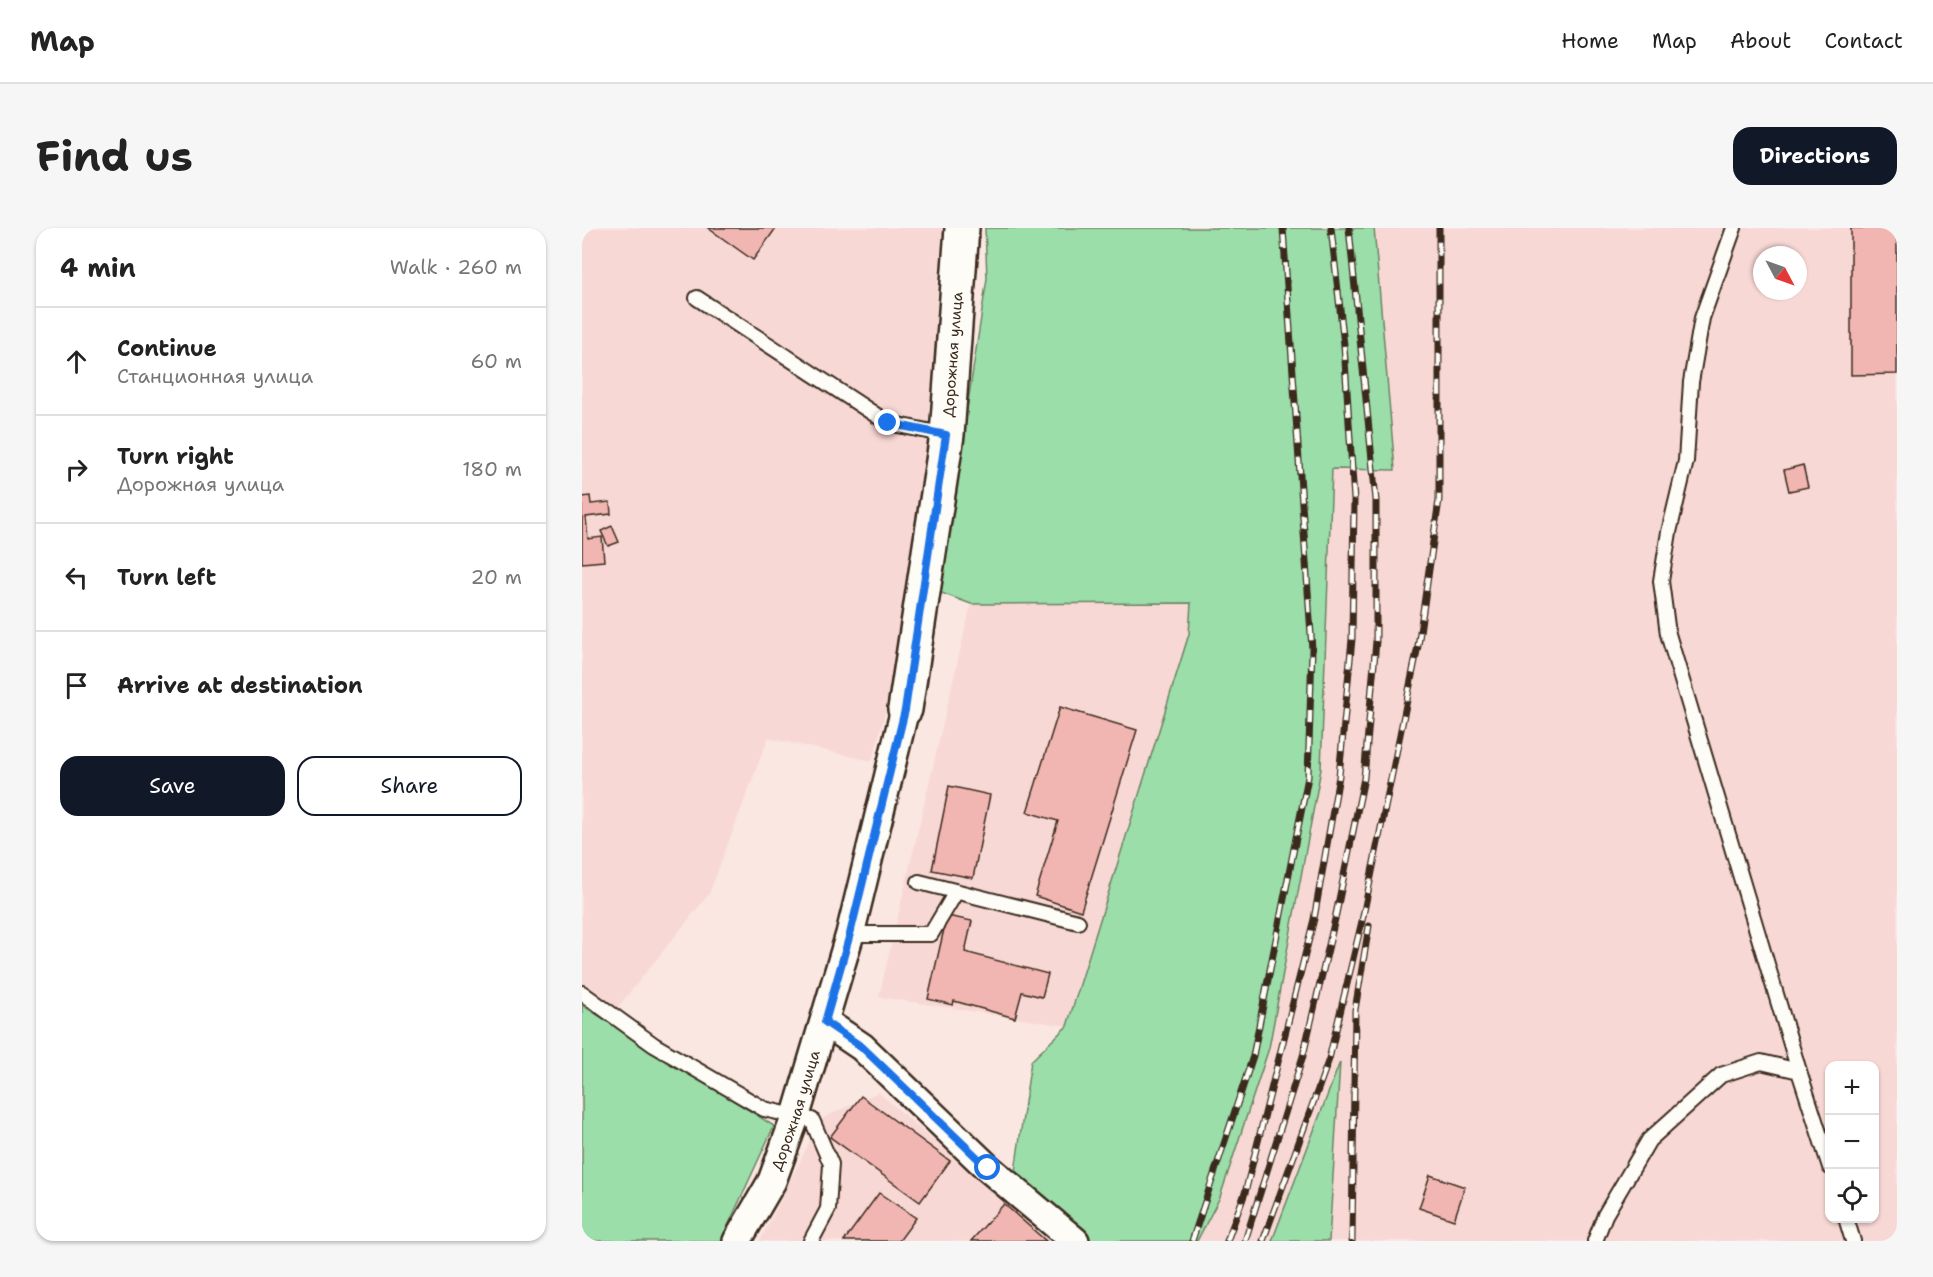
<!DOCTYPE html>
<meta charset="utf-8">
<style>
:root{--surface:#fff;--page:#f6f6f6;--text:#222;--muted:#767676;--line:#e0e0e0;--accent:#111827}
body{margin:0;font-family:"Shantell Sans",sans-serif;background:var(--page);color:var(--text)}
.controls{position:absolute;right:18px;bottom:18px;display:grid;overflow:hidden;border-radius:12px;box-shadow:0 2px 4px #0004}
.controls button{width:54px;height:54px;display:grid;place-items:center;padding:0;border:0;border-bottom:2px solid var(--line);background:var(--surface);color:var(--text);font:30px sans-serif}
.compass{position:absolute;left:1171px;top:18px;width:54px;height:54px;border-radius:50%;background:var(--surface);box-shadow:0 2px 4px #0004;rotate:131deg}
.stop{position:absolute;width:18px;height:18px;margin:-14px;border:4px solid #1a73e8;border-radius:50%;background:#fff}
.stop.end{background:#1a73e8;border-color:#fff;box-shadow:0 2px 6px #0008}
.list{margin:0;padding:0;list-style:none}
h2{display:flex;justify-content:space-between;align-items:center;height:78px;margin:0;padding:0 24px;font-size:26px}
h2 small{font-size:20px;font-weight:400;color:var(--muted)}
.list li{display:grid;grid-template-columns:39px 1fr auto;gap:18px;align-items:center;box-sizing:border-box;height:108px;padding:0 24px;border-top:2px solid var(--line)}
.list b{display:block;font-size:22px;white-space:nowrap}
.list p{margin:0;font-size:20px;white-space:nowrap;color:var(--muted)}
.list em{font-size:20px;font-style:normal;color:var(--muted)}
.actions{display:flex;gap:12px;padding:18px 24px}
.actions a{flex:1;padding:14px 0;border:2px solid var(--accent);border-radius:18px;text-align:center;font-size:21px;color:var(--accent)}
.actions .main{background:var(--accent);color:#fff}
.icon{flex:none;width:33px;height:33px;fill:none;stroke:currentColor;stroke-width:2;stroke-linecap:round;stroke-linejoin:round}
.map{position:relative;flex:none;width:1315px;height:1013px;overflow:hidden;border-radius:18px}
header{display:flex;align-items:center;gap:36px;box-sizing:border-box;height:84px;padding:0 30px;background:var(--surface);border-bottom:2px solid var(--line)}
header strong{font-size:28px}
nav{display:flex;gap:33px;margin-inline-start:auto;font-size:21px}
.intro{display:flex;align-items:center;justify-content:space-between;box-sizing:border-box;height:144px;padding:0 36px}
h1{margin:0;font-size:42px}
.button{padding:15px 27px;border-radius:18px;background:var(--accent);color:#fff;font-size:21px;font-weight:700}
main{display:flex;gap:36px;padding:0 36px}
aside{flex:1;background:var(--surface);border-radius:18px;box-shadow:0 2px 4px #0004}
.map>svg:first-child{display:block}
</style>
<header>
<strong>Map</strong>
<nav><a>Home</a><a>Map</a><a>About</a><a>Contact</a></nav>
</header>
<div class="intro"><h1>Find us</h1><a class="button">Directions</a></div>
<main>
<aside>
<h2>4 min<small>Walk · 260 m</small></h2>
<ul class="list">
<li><svg class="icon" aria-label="ahead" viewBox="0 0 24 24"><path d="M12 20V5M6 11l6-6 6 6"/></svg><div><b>Continue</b><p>Станционная улица</p></div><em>60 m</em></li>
<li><svg class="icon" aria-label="right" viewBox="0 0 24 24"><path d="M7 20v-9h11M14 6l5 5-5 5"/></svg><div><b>Turn right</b><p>Дорожная улица</p></div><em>180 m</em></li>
<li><svg class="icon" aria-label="left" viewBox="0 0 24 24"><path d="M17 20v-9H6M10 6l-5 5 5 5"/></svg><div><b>Turn left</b></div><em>20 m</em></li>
<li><svg class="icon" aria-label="arrive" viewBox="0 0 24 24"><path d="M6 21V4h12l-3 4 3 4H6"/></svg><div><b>Arrive at destination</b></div></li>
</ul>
<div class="actions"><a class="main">Save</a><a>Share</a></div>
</aside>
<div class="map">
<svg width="1315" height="1013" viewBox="0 0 1315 1013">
<rect width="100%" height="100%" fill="#fae7e2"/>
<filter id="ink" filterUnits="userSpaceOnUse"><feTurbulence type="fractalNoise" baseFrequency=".0167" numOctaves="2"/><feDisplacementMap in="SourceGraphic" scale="12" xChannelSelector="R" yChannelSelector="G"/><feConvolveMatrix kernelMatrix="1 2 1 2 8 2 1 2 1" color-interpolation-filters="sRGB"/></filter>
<g filter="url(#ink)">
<g fill="#f8d8d4" fill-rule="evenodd">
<polygon points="0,0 360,0 344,225 305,478 290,533 186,510 127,666 24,794 0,777"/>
<path d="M792,0H1315V1013H615L638,969L687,820L739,541L750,241H813ZM1180,27H1216V63H1180ZM1248,838H1292V990H1248Z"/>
<polygon points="609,375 607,406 485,798 297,769 389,376"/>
<polygon points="296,864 469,1013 178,1013 239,891"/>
</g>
<g fill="#9bdeaa" stroke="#6b8464" stroke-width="1.5">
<polygon points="403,0 792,0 813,242 750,241 739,541 687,820 638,969 615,1013 496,1013 432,950 449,833 485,798 607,406 609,375 389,376 357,364 405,50"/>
<polygon points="0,777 192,898 139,1013 0,1013"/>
<polygon points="758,834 747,1013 690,1013"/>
</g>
<g fill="#f2b6b2" stroke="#3b2a1e" stroke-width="1.5">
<polygon points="126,0 194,0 171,32"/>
<polygon points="1269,0 1315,0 1315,146 1269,147"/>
<polygon points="1221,237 1226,259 1207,263 1202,242"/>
<polygon points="8,268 9,276 28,274 29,286 4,289 6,311 20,309 22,333 0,335 0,269"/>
<polygon points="30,298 37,314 26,318 19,303"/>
<polygon points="478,479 555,502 499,683 453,668 476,593 445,584"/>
<polygon points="367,558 408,567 391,650 350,642"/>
<polygon points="365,688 390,693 383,724 466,746 460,769 440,764 433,790 372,773 371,777 346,771"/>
<polygon points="279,868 368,933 338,974 248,909"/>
<polygon points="848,947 883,959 872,992 837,980"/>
<polygon points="297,965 334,990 317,1013 262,1013"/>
<polygon points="422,976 464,1013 389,1013"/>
</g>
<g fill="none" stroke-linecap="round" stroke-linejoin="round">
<g stroke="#3b2a1e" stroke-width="18">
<g id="lane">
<polyline points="1152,0 1120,90 1109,154 1104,233 1087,304 1079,353 1086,406 1217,843"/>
<polyline points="115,70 306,195 365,207"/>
<polyline points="337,654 496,694"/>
<polyline points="268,706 349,706 374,664"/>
<polyline points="0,765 72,817 182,881 230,892 249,936 246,981 229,1013"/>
<polyline points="1264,990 1271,1013"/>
<polyline points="1013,1013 1023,987 1067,912 1139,847 1179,834 1217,843 1248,939"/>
</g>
</g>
<g stroke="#3b2a1e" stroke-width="32">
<g id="street">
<polyline points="243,794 280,819 406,940 493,1013"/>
<path id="s1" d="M155,1013L190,953L214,887L268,706L323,481"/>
</g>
</g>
<g stroke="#3b2a1e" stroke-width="38">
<g id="secondary">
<path id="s2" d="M323,481L365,207L380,0"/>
</g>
</g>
<use href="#lane" stroke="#fdfcf7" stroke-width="14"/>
<use href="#street" stroke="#fdfcf7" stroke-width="27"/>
<use href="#secondary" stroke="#fdfcf7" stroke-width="33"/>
<g stroke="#3b2a1e" stroke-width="7">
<g id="rail">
<polyline points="610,1013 671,828 726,549 730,421 701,0"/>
<polyline points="645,1013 663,965 732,691 757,548 770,411 772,272 762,117 749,0"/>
<polyline points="663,1013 721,828 753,691 782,550 794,413 794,272 767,0"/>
<polyline points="681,1013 747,831 780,693 836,418 857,272 857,0"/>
<polyline points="770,1013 773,782 787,698"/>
</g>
</g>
<use href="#rail" stroke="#fdfcf7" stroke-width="4.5" stroke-dasharray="14" stroke-linecap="butt"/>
</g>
</g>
<g fill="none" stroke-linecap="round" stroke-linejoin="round" filter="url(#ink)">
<polyline stroke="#1a73e8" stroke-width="8" points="306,195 364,207 323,482 268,706 243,794 280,819 406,940"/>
</g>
<g text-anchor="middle" stroke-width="5" stroke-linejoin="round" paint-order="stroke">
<g font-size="15" fill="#3b2a1e" stroke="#fdfcf7">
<text dy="5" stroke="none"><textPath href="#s2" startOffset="358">Дорожная улица</textPath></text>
<text dy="5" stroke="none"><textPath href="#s1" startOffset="144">Дорожная улица</textPath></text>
</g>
</g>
</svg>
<div class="controls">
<button>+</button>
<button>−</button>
<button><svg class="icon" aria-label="locate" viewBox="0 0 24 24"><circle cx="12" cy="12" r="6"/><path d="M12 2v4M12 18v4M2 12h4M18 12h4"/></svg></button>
</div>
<svg class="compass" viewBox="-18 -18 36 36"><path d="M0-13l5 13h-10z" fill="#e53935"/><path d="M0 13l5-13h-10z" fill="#767676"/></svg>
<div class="stop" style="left:406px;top:940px"></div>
<div class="stop end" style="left:306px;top:195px"></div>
</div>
</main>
